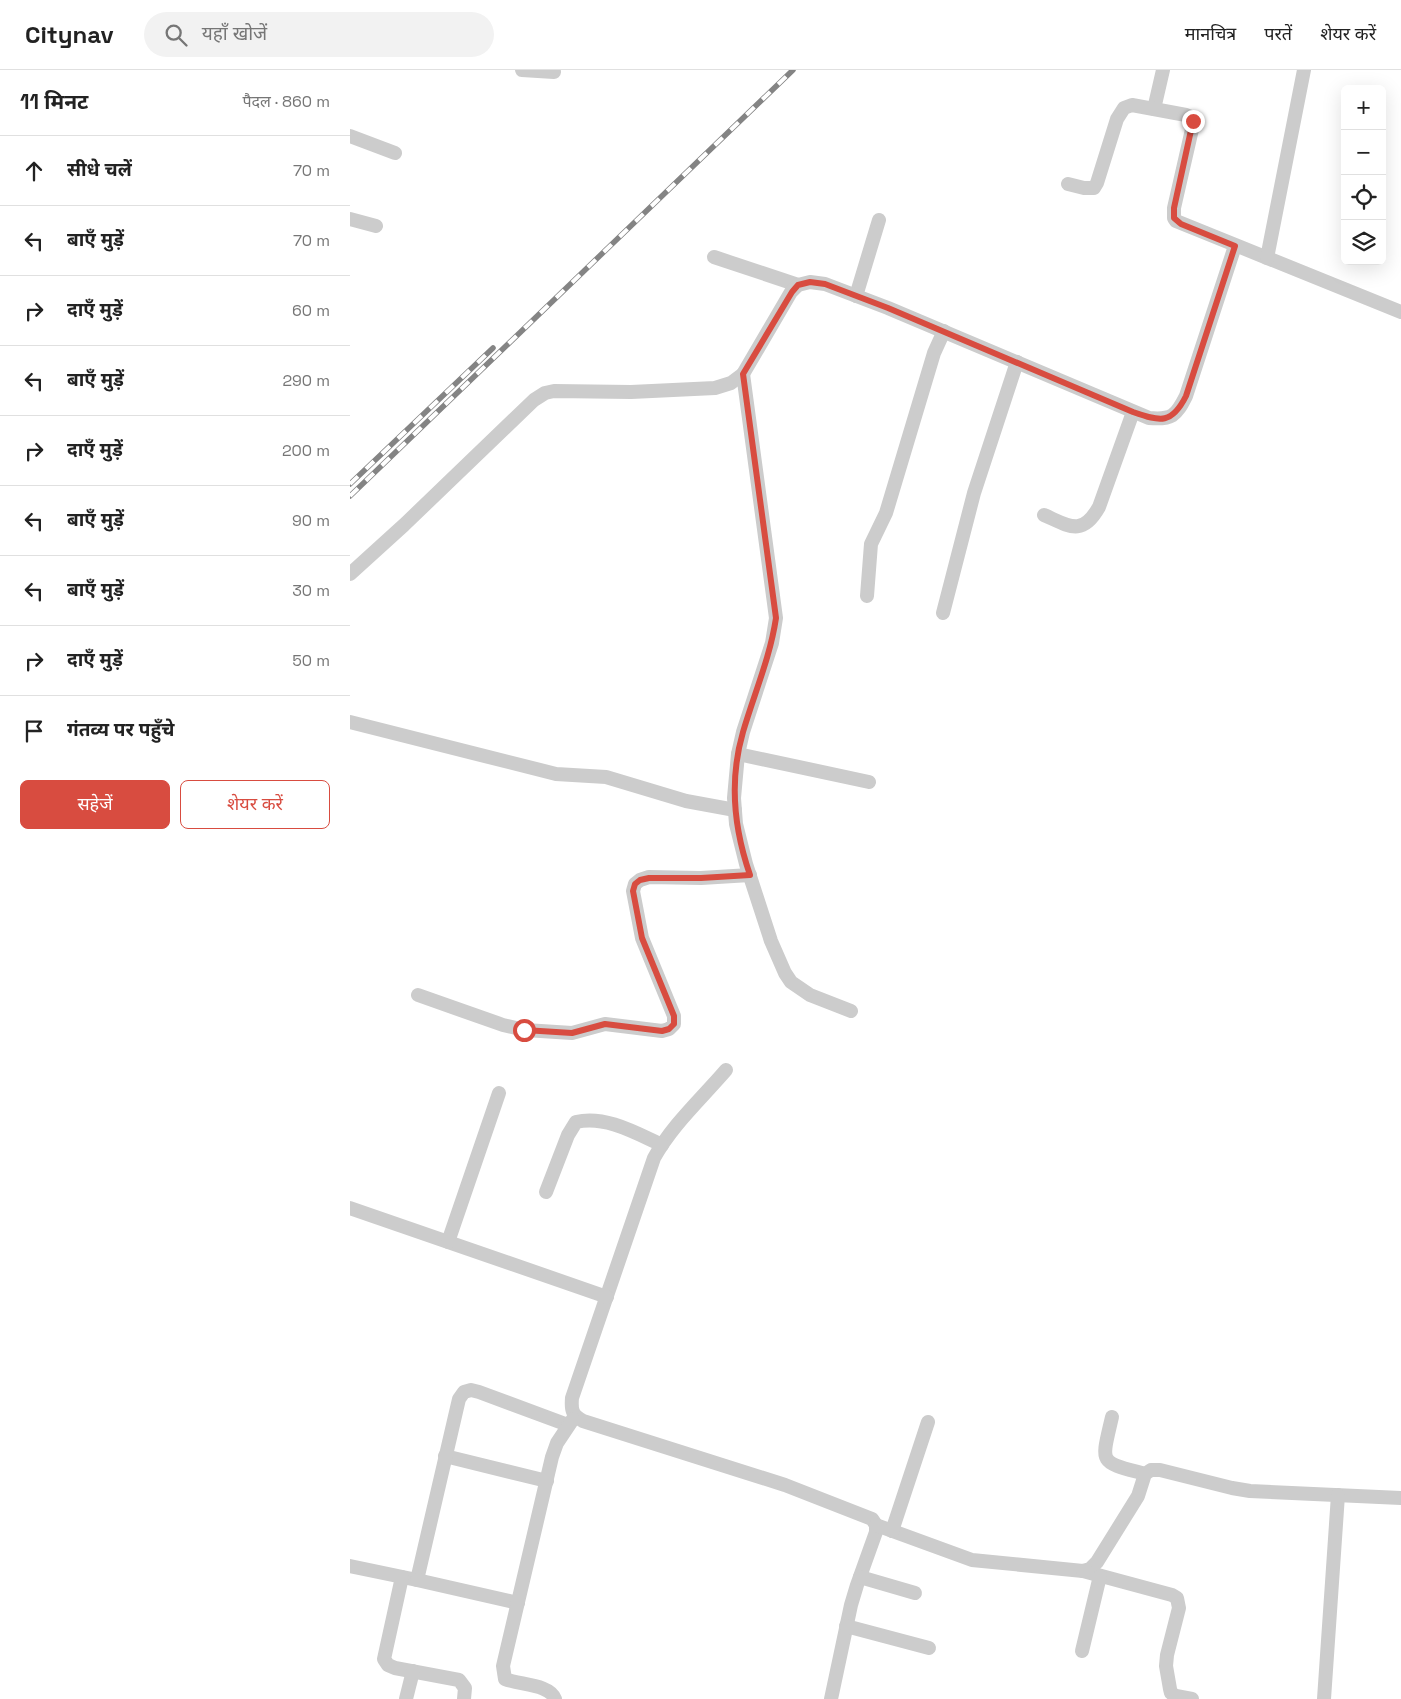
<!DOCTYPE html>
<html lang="hi">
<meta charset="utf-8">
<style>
:root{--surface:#fff;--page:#f2f2f2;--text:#222;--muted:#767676;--line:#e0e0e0;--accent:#d84c40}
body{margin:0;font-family:"Space Grotesk","Noto Sans Devanagari",sans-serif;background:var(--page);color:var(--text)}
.controls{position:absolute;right:15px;top:15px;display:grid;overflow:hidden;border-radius:8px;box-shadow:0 5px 20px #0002}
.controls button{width:45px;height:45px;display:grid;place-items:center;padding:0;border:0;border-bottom:1px solid var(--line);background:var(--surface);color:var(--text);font:25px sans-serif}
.stop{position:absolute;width:15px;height:15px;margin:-11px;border:4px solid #d84c40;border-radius:50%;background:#fff}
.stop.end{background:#d84c40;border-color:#fff;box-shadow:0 1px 5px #0008}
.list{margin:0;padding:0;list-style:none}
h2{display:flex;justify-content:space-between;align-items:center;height:65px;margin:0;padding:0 20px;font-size:21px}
h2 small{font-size:16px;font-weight:400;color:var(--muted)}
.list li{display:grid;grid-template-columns:32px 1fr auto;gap:15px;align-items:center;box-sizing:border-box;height:70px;padding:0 20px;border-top:1px solid var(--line)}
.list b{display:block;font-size:19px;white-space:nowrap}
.list em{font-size:16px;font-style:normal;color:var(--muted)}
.actions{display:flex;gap:10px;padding:15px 20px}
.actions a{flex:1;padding:11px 0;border:1px solid var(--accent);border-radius:8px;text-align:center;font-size:18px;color:var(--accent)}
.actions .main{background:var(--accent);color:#fff}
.icon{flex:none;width:28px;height:28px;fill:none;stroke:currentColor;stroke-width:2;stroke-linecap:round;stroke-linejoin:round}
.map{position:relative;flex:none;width:1051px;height:1629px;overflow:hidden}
header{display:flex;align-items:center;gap:30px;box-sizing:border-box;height:70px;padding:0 25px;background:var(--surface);border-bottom:1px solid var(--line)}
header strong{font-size:24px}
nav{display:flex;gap:28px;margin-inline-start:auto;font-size:18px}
.search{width:350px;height:45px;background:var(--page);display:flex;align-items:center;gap:12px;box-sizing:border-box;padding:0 18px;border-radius:28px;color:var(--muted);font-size:19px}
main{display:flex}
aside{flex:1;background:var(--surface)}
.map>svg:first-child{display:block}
</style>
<header>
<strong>Citynav</strong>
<div class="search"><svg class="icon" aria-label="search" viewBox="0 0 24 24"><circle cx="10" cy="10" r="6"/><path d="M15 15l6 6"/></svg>यहाँ खोजें</div>
<nav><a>मानचित्र</a><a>परतें</a><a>शेयर करें</a></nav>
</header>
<main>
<aside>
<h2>11 मिनट<small>पैदल · 860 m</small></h2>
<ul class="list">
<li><svg class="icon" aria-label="ahead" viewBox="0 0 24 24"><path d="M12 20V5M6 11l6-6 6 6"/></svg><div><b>सीधे चलें</b></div><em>70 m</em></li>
<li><svg class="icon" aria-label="left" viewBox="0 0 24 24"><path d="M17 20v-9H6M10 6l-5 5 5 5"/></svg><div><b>बाएँ मुड़ें</b></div><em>70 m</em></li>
<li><svg class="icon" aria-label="right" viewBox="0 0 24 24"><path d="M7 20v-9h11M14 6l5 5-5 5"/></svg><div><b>दाएँ मुड़ें</b></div><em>60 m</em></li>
<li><svg class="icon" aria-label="left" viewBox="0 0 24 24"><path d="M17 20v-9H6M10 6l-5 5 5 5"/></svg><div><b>बाएँ मुड़ें</b></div><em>290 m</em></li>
<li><svg class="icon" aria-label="right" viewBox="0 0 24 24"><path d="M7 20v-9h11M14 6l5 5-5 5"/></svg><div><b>दाएँ मुड़ें</b></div><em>200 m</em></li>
<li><svg class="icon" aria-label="left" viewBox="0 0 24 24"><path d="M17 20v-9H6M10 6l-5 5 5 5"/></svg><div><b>बाएँ मुड़ें</b></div><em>90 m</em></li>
<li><svg class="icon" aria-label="left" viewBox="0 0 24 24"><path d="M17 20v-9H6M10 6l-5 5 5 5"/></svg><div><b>बाएँ मुड़ें</b></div><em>30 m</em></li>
<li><svg class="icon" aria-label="right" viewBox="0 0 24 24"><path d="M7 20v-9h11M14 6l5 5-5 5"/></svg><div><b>दाएँ मुड़ें</b></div><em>50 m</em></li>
<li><svg class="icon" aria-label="arrive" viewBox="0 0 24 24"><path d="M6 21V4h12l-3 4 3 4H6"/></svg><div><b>गंतव्य पर पहुँचे</b></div></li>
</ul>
<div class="actions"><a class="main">सहेजें</a><a>शेयर करें</a></div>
</aside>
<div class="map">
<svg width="1051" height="1629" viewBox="0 0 1051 1629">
<rect width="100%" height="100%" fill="#fff"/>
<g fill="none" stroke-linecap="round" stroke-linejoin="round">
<g stroke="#ccc" stroke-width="14">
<polyline points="172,0 204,2"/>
<polyline points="804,39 813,0"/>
<polyline points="0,66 45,83"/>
<polyline points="718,114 734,118 744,118 747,113 767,49 774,38 782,35 836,45 841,47 843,55 824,138 824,148 826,151 1051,242"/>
<polyline points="0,149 26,156"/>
<polyline points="364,187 448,215"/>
<polyline points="917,188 954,0"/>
<polyline points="506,226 529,150"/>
<polyline points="393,304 426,548 422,573 393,662 388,684 384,728 386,754 396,794 421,871 435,903 441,912 460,925 501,941"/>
<path d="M694,445C719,456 732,467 749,437L783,342"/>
<path d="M0,504L54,455L184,330L195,323L204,321L281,322L365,318L381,313L393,304L441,222L448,215L460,212L475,214L538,238L799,348C822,350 826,346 836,326L885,176"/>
<polyline points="517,526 521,474 536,443 584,283 594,261"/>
<polyline points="593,543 624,423 667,292"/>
<polyline points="0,652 206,704 256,707 336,731 385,740"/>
<polyline points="388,684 519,712"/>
<polyline points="68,925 153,955 175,960 222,963 255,954 312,961 319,959 324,954 324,946 292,868 283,821 285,814 290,810 299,807 351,808 400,805"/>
<path d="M376,1000C352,1028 322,1055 304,1088L222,1328C221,1340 222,1345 233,1351L435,1415L522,1449L526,1455V1462L507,1515L501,1535L481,1629"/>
<path d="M196,1122L218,1065L226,1052C255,1045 286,1063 312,1075"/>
<polyline points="0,1138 257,1227"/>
<polyline points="98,1172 149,1023"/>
<path d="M762,1347C751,1395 748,1391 795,1404"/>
<polyline points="95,1386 197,1411"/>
<polyline points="526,1455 622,1490 733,1501 740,1499 747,1492 788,1426 795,1404 801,1400 810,1400 882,1418 900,1421 1051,1428"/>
<polyline points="542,1461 578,1352"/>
<polyline points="0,1496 67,1510 109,1329 114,1322 121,1320 129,1322 218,1355"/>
<polyline points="733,1501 822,1525 827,1528 829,1538 817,1585 816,1596 820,1619 821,1623 826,1626 842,1629"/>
<polyline points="52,1507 34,1589 38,1595 45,1598 109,1610 115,1618 114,1629"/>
<polyline points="510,1507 565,1523"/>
<polyline points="67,1510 168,1533"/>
<polyline points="496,1556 579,1578"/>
<polyline points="732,1581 750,1506"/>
<polyline points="56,1629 63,1601"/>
<path d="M205,1629C200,1614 169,1615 155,1609L153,1596L202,1387L207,1373L223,1349"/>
<polyline points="974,1629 988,1425"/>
</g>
<g stroke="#848484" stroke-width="5.5">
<g id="rail">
<polyline points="0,414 143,278"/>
<polyline points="0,426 443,0"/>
</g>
</g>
<use href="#rail" stroke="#fff" stroke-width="4" stroke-dasharray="11" stroke-linecap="butt"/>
</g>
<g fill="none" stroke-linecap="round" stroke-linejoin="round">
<path stroke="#d84c40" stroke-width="6" d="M174,960L222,963L255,954L312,961L319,959L324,954V946L292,868L283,821L285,814L290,810L299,808H351L400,805C384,759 379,710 393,662C404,624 420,588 426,548L393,304L442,222L448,215L460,212L475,214L538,238L783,342C811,352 822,354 836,326L885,176L831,154L824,148V138L843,51"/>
</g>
</svg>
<div class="controls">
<button>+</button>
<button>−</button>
<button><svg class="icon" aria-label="locate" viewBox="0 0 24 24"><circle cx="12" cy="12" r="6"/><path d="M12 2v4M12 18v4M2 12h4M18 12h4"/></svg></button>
<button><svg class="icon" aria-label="layers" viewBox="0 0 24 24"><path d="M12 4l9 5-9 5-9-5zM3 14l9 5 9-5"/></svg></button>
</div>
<div class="stop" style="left:174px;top:960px"></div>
<div class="stop end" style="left:843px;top:51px"></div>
</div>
</main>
